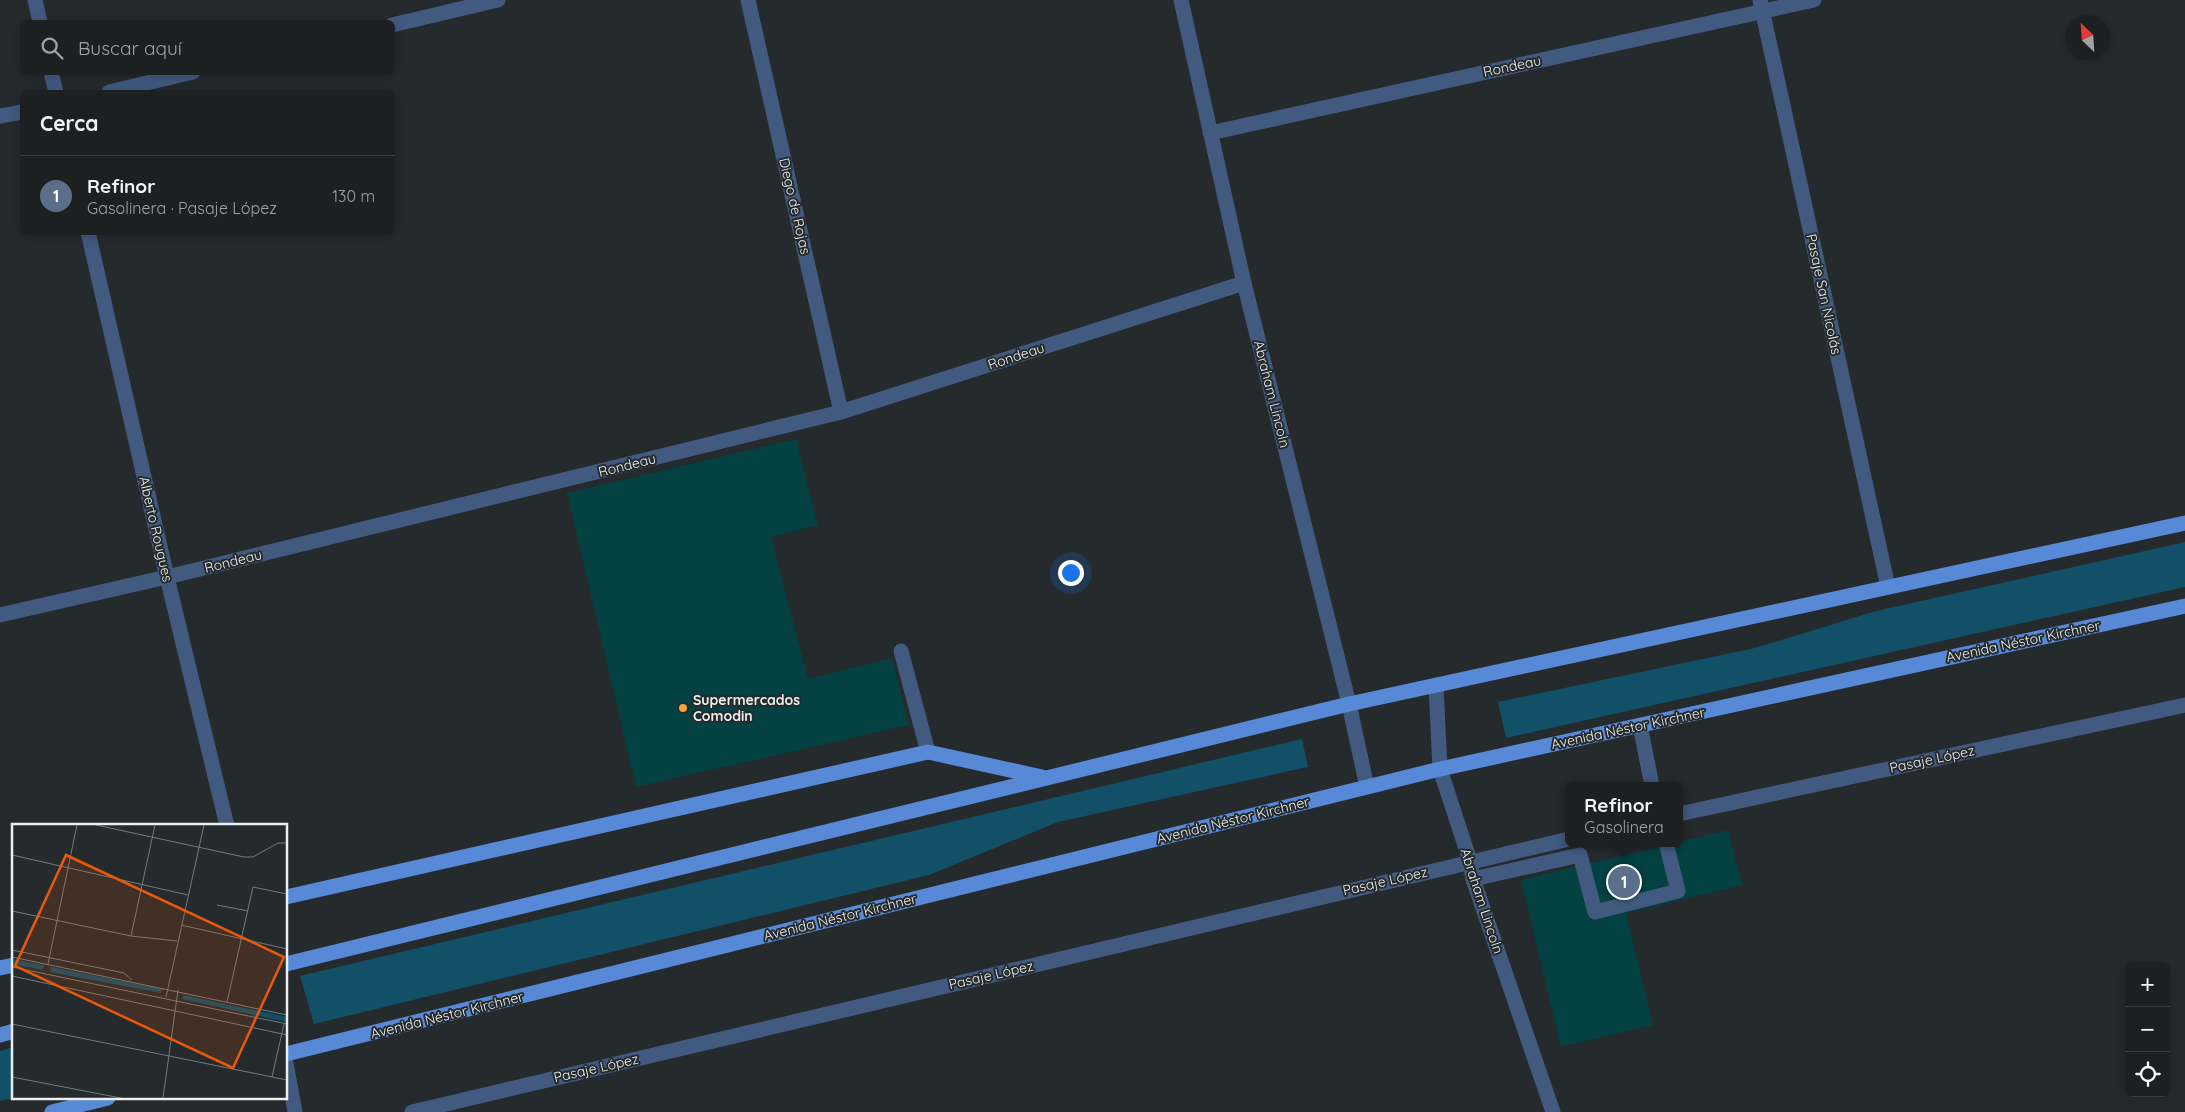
<!DOCTYPE html>
<html lang="es">
<meta charset="utf-8">
<style>
:root{--surface:#1c2021;--page:#25282a;--text:#f1f3f6;--muted:#a0a3a5;--line:#3a3e3f;--accent:#db2777}
body{margin:0;font-family:Quicksand,sans-serif;background:var(--page);color:var(--text)}
.controls{position:absolute;right:15px;bottom:15px;display:grid;overflow:hidden;border-radius:8px;box-shadow:0 2px 12px #0003}
.controls button{width:45px;height:45px;display:grid;place-items:center;padding:0;border:0;border-bottom:1px solid var(--line);background:var(--surface);color:var(--text);font:25px sans-serif}
.compass{position:absolute;left:2065px;top:15px;width:45px;height:45px;border-radius:50%;background:var(--surface);box-shadow:0 2px 12px #0003;rotate:335deg}
.you{position:absolute;left:1070px;top:572px;width:18px;height:18px;margin:-12px;border:4px solid #fff;border-radius:50%;background:#1a73e8;box-shadow:0 0 0 8px #1a73e833}
.badge{display:grid;place-items:center;width:32px;height:32px;border-radius:50%;background:var(--accent);color:#fff;font-size:16px;font-weight:700}
.pin{position:absolute;translate:-50% -50%;border:2px solid #fff;box-shadow:0 1px 5px #0006}
.popup{position:absolute;left:1565px;top:782px;width:118px;height:65px;box-sizing:border-box;display:grid;place-content:center;border-radius:8px;background:var(--surface);filter:drop-shadow(0 1px 4px #0005);font-size:16px;white-space:nowrap;color:var(--muted)}
.popup b{font-size:19px;color:var(--text)}
.popup::after{content:'';position:absolute;left:50%;top:100%;margin-left:-10px;border:10px solid transparent;border-top-color:var(--surface)}
.list{margin:0;padding:0;list-style:none}
h2{display:flex;justify-content:space-between;align-items:center;height:65px;margin:0;padding:0 20px;font-size:21px}
h2 small{font-size:16px;font-weight:400;color:var(--muted)}
.list li{display:grid;grid-template-columns:32px 1fr auto;gap:15px;align-items:center;box-sizing:border-box;height:80px;padding:0 20px;border-top:1px solid var(--line)}
.list b{display:block;font-size:19px;white-space:nowrap}
.list p{margin:0;font-size:16px;white-space:nowrap;color:var(--muted)}
.list em{font-size:16px;font-style:normal;color:var(--muted)}
.icon{flex:none;width:28px;height:28px;fill:none;stroke:currentColor;stroke-width:2;stroke-linecap:round;stroke-linejoin:round}
.map{position:relative;flex:none;width:2185px;height:1112px;overflow:hidden}
.search{position:absolute;background:var(--surface);box-shadow:0 2px 12px #0003;left:20px;top:20px;width:375px;height:55px;display:flex;align-items:center;gap:12px;box-sizing:border-box;padding:0 18px;border-radius:8px;color:var(--muted);font-size:19px}
.panel{position:absolute;background:var(--surface);box-shadow:0 2px 12px #0003;left:20px;top:90px;width:375px;height:145px;border-radius:8px}
.map>svg:first-child{display:block}
</style>
<div class="map">
<svg width="2185" height="1112" viewBox="0 0 2185 1112">
<rect width="100%" height="100%" fill="#252a2c"/>
<g fill="#125067">
<polygon points="2185,542 2185,587 1506,738 1498,702 1755,648 1876,611"/>
<polygon points="1302,739 1308,767 1058,822 929,875 314,1024 300,976"/>
<polygon points="14,1047 14,1098 0,1101 0,1051"/>
</g>
<g fill="#044142">
<polygon points="796,439 818,525 771,537 808,679 892,658 909,725 636,787 567,493"/>
<polygon points="1728,830 1742,885 1626,913 1653,1025 1561,1047 1521,880"/>
</g>
<g fill="none" stroke-linecap="round" stroke-linejoin="round">
<g stroke="#425a80" stroke-width="15">
<polyline points="35,0 40,22"/>
<polyline points="748,0 841,412"/>
<polyline points="1181,0 1244,283 1349,704 1367,787"/>
<polyline points="1760,0 1888,587"/>
<polyline points="392,25 498,0"/>
<polyline points="51,72 56,92"/>
<polyline points="109,92 193,72"/>
<polyline points="0,116 22,112"/>
<polyline points="1210,133 1814,0"/>
<polyline points="88,232 167,577 227,826"/>
<polyline points="0,615 167,577 841,412 1244,283"/>
<polyline points="901,651 928,752"/>
<polyline points="1436,685 1440,769 1470,861 1473,879 1553,1112"/>
<polyline points="1640,725 1652,786"/>
<polyline points="1679,814 2185,705"/>
<polyline points="1473,879 1580,855 1595,912 1678,891 1666,843"/>
<polyline points="286,1063 295,1112"/>
<polyline points="412,1112 1569,839"/>
</g>
<g stroke="#5789d7" stroke-width="15">
<polyline points="286,897 928,752 1042,777"/>
<polyline points="286,964 1349,704 2185,523"/>
<polyline points="0,968 14,965"/>
<polyline points="0,1035 14,1031"/>
<polyline points="286,1054 1440,769 2185,606"/>
<polyline points="52,1112 108,1098"/>
</g>
</g>
<circle fill="#efa73e" stroke="#252a2c" stroke-width="2" cx="683" cy="708" r="5"/>
<g text-anchor="middle" stroke-width="4" stroke-linejoin="round" paint-order="stroke">
<g font-size="14" fill="#ebeff0" stroke="#252a2c">
<text transform="translate(1512 66) rotate(-12)" y="5">Rondeau</text>
<text transform="translate(795 206) rotate(77)" y="5">Diego de Rojas</text>
<text transform="translate(1824 294) rotate(78)" y="5">Pasaje San Nicolás</text>
<text transform="translate(1016 356) rotate(-18)" y="5">Rondeau</text>
<text transform="translate(1272 394) rotate(76)" y="5">Abraham Lincoln</text>
<text transform="translate(627 465) rotate(-14)" y="5">Rondeau</text>
<text transform="translate(156 529) rotate(77)" y="5">Alberto Rougues</text>
<text transform="translate(233 561) rotate(-14)" y="5">Rondeau</text>
<text transform="translate(2023 641) rotate(-12)" y="5">Avenida Néstor Kirchner</text>
<text transform="translate(1628 728) rotate(-12)" y="5">Avenida Néstor Kirchner</text>
<text transform="translate(1932 759) rotate(-12)" y="5">Pasaje López</text>
<text transform="translate(1233 820) rotate(-14)" y="5">Avenida Néstor Kirchner</text>
<text transform="translate(1385 881) rotate(-13)" y="5">Pasaje López</text>
<text transform="translate(1482 901) rotate(72)" y="5">Abraham Lincoln</text>
<text transform="translate(840 917) rotate(-14)" y="5">Avenida Néstor Kirchner</text>
<text transform="translate(991 975) rotate(-13)" y="5">Pasaje López</text>
<text transform="translate(447 1015) rotate(-14)" y="5">Avenida Néstor Kirchner</text>
<text transform="translate(596 1068) rotate(-13)" y="5">Pasaje López</text>
</g>
<g font-size="14" font-weight="bold" fill="#ebeff0" stroke="#252a2c" text-anchor="start">
<text x="693" y="705">Supermercados<tspan x="693" dy="16">Comodin</tspan></text>
</g>
</g>
<g transform="translate(12 824)">
<rect width="275" height="275" fill="#252a2c"/>
<path d="M0,135L32,141L31,146L0,140ZM39,143L150,165L149,169L38,148ZM171,171L275,193V198L170,175Z" fill="#125067"/>
<path fill="none" stroke="#74797a" stroke-width="1" d="M84,1L232,33H241L266,19H275M0,31L176,71M205,81L236,87M0,87L119,112L165,117M169,101L275,125M119,112L143,1M0,126L112,149L120,156M0,133L275,191M36,140L65,1M0,143L275,200M0,152L275,211M154,173L192,1M215,178L241,63L275,70M0,200L275,256M0,253L109,274M260,253L272,200M151,274L166,166"/>
<path fill="#e8590c" fill-opacity="0.15" stroke="#e8590c" stroke-width="2.5" d="M54,31L272,133L221,244L3,142Z"/>
<rect width="275" height="275" fill="none" stroke="#ebeff0" stroke-width="2.5"/>
</g>
</svg>
<div class="controls">
<button>+</button>
<button>−</button>
<button><svg class="icon" aria-label="locate" viewBox="0 0 24 24"><circle cx="12" cy="12" r="6"/><path d="M12 2v4M12 18v4M2 12h4M18 12h4"/></svg></button>
</div>
<svg class="compass" viewBox="-18 -18 36 36"><path d="M0-13l5 13h-10z" fill="#e53935"/><path d="M0 13l5-13h-10z" fill="#a0a3a5"/></svg>
<div class="you"></div>
<div class="pin badge" style="left:1624px;top:882px;background:#5c6f8a">1</div>
<div class="popup"><b>Refinor</b>Gasolinera</div>
<div class="search"><svg class="icon" aria-label="search" viewBox="0 0 24 24"><circle cx="10" cy="10" r="6"/><path d="M15 15l6 6"/></svg>Buscar aquí</div>
<section class="panel">
<h2>Cerca<small></small></h2>
<ul class="list">
<li><span class="badge" style="background:#5c6f8a">1</span><div><b>Refinor</b><p>Gasolinera · Pasaje López</p></div><em>130 m</em></li>
</ul>
</section>
</div>
